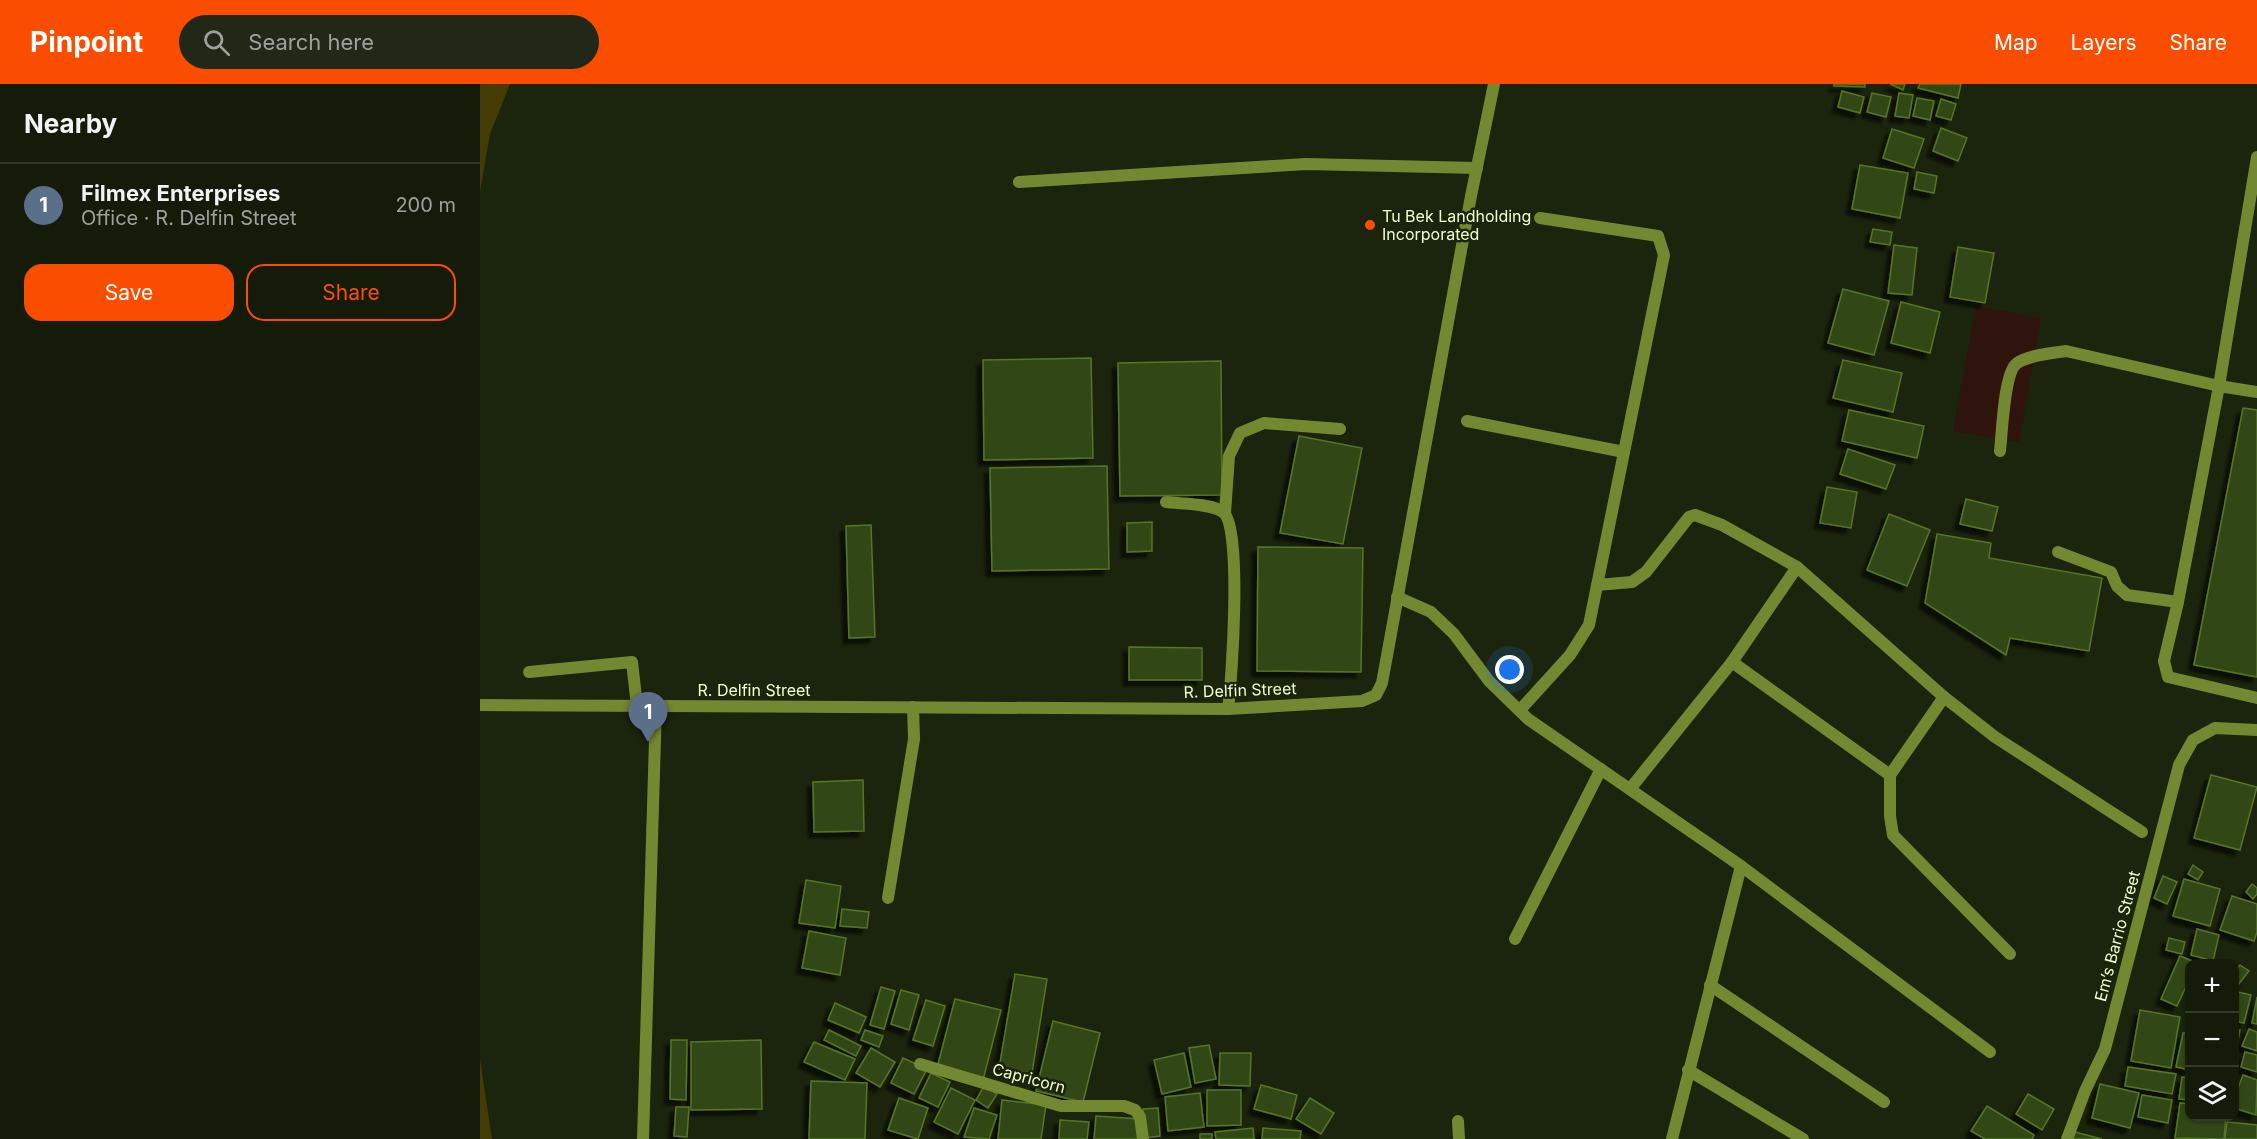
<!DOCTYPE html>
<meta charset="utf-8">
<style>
:root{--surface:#141b09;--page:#212817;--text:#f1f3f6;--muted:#9da19c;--line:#33392a;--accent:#fa4d00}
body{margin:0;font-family:Inter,sans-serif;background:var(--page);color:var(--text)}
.controls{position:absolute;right:18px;bottom:18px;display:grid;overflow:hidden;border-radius:12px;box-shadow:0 2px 4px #0004}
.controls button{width:54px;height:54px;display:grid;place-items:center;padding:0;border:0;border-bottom:2px solid var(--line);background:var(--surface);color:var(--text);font:30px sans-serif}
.you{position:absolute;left:1030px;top:586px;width:21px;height:21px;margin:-15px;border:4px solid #fff;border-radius:50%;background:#1a73e8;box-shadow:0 0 0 9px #1a73e833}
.badge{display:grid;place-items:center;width:39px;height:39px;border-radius:50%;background:var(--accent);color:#fff;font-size:20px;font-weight:700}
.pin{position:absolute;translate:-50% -50px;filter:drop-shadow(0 2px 3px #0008)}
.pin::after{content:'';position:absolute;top:32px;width:21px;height:18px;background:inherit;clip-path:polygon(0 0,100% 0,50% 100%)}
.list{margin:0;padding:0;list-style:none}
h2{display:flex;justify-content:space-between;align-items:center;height:78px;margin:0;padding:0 24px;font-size:26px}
h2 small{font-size:20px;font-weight:400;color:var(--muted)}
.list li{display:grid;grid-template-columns:39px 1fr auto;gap:18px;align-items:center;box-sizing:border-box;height:84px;padding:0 24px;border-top:2px solid var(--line)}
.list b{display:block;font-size:22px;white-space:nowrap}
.list p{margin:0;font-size:20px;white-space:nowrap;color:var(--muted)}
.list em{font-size:20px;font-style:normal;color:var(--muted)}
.actions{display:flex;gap:12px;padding:18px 24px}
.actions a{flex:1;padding:14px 0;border:2px solid var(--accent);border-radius:18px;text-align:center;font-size:21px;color:var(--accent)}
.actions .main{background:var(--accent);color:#fff}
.icon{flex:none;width:33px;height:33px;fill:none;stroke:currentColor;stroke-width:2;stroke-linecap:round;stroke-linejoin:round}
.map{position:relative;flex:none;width:1777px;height:1055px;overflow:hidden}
header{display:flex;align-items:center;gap:36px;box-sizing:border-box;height:84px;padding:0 30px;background:var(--accent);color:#fff}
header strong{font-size:28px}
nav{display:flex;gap:33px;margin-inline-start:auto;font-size:21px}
.search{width:420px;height:54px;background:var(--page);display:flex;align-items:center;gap:15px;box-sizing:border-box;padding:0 21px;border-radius:33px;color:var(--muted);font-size:22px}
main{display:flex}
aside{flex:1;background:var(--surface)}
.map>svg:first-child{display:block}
</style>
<header>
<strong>Pinpoint</strong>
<div class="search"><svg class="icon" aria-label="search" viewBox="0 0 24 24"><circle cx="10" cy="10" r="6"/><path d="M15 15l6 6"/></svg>Search here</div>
<nav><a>Map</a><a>Layers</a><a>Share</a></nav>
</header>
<main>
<aside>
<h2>Nearby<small></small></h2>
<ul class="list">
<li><span class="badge" style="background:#5c6f8a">1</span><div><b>Filmex Enterprises</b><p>Office · R. Delfin Street</p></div><em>200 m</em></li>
</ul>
<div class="actions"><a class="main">Save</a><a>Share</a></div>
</aside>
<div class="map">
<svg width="1777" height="1055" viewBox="0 0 1777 1055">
<defs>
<filter id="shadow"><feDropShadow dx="-5.5" dy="5.5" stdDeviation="1.5" flood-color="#0009"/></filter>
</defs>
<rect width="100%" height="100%" fill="#1b240c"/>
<polygon fill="#2f140e" points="1496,222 1561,234 1539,358 1473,347"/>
<g fill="#453b04">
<polygon points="0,0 30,0 10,50 0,108"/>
<polygon points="0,975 12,1055 0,1055"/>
</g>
<g fill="#334715" stroke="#557625" stroke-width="1.5" filter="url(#shadow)">
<polygon points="1354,0 1385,0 1385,3 1354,2"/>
<polygon points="1410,0 1425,0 1423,6"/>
<polygon points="1440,0 1481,0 1478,14 1438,4"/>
<polygon points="1362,7 1384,13 1380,29 1358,23"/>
<polygon points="1392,9 1411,13 1406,33 1387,28"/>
<polygon points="1419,9 1433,11 1429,34 1415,32"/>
<polygon points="1437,14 1454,17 1450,36 1433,32"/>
<polygon points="1461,15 1476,20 1471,36 1456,32"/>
<polygon points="1461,44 1487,54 1478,77 1453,67"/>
<polygon points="1412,45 1444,55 1434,84 1403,74"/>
<polygon points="1380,81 1428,89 1420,134 1372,125"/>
<polygon points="1437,88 1457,92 1454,109 1434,105"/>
<polygon points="1393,145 1412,148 1410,161 1390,158"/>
<polygon points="1414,161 1437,164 1432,211 1408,209"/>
<polygon points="1478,163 1514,169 1505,219 1470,213"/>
<polygon points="1363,205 1409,217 1394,271 1348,259"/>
<polygon points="1421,218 1460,228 1450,269 1411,259"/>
<polygon points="611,274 613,374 504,376 503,276"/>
<polygon points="1363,276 1422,289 1413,328 1353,314"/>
<polygon points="741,277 742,411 640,412 638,279"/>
<polygon points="1763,324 1777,326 1777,593 1714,581"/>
<polygon points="1369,326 1444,342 1437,374 1362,357"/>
<polygon points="819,352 882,364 863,460 800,449"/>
<polygon points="1368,365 1415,381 1406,405 1360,390"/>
<polygon points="627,382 629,485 512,487 510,384"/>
<polygon points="1347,403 1377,408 1371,444 1340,439"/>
<polygon points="1486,415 1518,423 1512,447 1480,440"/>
<polygon points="1409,430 1450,446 1427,502 1387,486"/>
<polygon points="672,438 672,467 647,468 647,439"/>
<polygon points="391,441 395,553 369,554 366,442"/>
<polygon points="1457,450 1511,459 1509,474 1622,494 1609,567 1530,554 1526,571 1445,519"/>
<polygon points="778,463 883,464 881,588 777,587"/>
<polygon points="649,563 722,564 722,596 649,596"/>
<polygon points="1731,691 1777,703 1760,766 1714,754"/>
<polygon points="383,696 384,747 334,748 333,698"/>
<polygon points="1713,781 1723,788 1718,796 1708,790"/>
<polygon points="1683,792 1697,798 1687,820 1674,814"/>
<polygon points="1704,795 1740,805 1730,842 1693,832"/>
<polygon points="326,796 361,802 355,844 319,839"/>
<polygon points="1772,800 1777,804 1777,810 1773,815 1766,808"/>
<polygon points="1752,812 1777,820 1777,848 1774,857 1740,846"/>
<polygon points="362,825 389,828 387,844 360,842"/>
<polygon points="1717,845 1739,851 1733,877 1711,871"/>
<polygon points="329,847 366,854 360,891 322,884"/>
<polygon points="1689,854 1705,858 1702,870 1686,866"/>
<polygon points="1700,872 1717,879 1710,880 1710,894 1697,922 1681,915"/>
<polygon points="1760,881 1769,887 1758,901 1754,898 1754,889"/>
<polygon points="535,890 567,895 552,989 519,985"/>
<polygon points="401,903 415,907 404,945 390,941"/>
<polygon points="421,906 439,911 429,946 411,940"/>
<polygon points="1754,907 1771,911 1764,939 1754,937"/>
<polygon points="1777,913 1777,940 1772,939"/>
<polygon points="475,915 521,926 503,996 457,984"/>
<polygon points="446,916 465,922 453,962 433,956"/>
<polygon points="355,919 386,933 379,949 348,936"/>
<polygon points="1660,926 1700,933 1691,984 1651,977"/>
<polygon points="573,937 620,949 603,1018 556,1007"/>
<polygon points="1754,945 1760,946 1754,977"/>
<polygon points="1769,945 1777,948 1777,967 1762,962"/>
<polygon points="349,946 381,962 376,972 344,956"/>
<polygon points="385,946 403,952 399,963 381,956"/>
<polygon points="1703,949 1710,950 1710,986 1696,983"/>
<polygon points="191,956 207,956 206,1016 190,1015"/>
<polygon points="281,956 282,1025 211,1026 211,958"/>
<polygon points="334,958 375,975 365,996 324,978"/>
<polygon points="729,961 736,995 715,999 709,964"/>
<polygon points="391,964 415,978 400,1003 376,989"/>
<polygon points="1765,968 1777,971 1777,988 1761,983"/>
<polygon points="704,969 711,1003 682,1010 674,976"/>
<polygon points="740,969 771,969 770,1002 739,1001"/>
<polygon points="423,974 447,985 434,1010 411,999"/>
<polygon points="1648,983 1696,990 1692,1010 1645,1002"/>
<polygon points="451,989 470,998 458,1023 439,1014"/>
<polygon points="1763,991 1777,996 1776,1031 1754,1024 1754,1015"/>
<polygon points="1702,993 1710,994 1710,1016 1699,1015"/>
<polygon points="331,997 387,999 385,1055 329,1055"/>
<polygon points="1620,1000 1659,1009 1650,1044 1612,1034"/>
<polygon points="781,1001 817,1011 811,1035 774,1025"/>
<polygon points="504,1002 517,1010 508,1024 496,1016"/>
<polygon points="471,1004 495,1016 478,1050 454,1038"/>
<polygon points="727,1006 761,1006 761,1041 727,1042"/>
<polygon points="720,1009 724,1043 688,1047 685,1013"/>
<polygon points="1548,1010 1574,1025 1562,1046 1536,1030"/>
<polygon points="1662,1011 1692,1016 1688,1039 1658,1033"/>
<polygon points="419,1014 448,1024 438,1055 408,1046"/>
<polygon points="830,1014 854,1029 841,1050 816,1035"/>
<polygon points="522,1016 566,1021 561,1055 518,1055"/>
<polygon points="1700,1019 1710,1020 1710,1032 1746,1032 1744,1055 1695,1054"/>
<polygon points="1507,1022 1554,1051 1552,1055 1505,1055 1491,1047"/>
<polygon points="196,1023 209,1023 207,1053 194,1052"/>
<polygon points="494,1024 517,1031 509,1055 484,1053"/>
<polygon points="678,1024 680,1052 665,1054 663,1025"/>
<polygon points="616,1032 660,1035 658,1055 614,1055"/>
<polygon points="580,1036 609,1038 607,1055 579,1055"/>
<polygon points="1747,1038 1777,1041 1777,1055 1745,1055"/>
<polygon points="773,1044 774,1055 736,1055 735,1048"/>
<polygon points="783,1044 821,1047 820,1055 782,1055"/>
<polygon points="1595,1048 1622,1055 1593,1055"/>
<rect x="720" y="1050" width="12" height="5"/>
</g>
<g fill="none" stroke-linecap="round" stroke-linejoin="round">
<g stroke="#738931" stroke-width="12">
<polyline points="1777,73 1739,302 1698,518 1684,577 1688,593 1777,614"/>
<polyline points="539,98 826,80 997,84"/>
<polyline points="987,337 1144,368"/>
<path d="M1520,367C1522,350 1524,290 1536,280C1547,271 1573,269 1586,267L1739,302L1777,308"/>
<path d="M686,418C701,420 734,419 744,429C762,446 752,595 748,625"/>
<polyline points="745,429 749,372 760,349 784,339 860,345"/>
<polyline points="1578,468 1631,488 1637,502 1647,511 1698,518"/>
<polyline points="1117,501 1152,498 1166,488 1209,433 1215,431 1242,441 1317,483 1464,613 1515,653 1662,748"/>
<polyline points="917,513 951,528 974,550 1009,597 1048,635 1261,782 1510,968"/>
<polyline points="1252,578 1410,691"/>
<polyline points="49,588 152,578 157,622"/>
<polyline points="1464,613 1410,691 1410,732 1413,751 1530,870"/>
<polyline points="1040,626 1090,571 1109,541 1184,171 1178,152 1060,134"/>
<polyline points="1150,705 1252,578 1317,483"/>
<polyline points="408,814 434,655 433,623"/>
<polyline points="1035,855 1121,685"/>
<polyline points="1230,901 1404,1018"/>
<polyline points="1208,986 1323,1055"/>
<polyline points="978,1037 979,1055"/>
<polyline points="163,1055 176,622"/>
<polyline points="1192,1055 1261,782"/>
</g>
<g stroke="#738931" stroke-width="12">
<polyline points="0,621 748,625 882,617 896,611 902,599 991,112 1014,0"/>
<polyline points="440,980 581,1022 644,1022 655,1026 660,1033 663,1055"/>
<polyline points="1587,1055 1605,1007 1625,965 1699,681 1713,656 1735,644 1777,646"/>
</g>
</g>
<circle fill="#fa4d00" stroke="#1b240c" stroke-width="2" cx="890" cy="141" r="6"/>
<g text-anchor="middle" stroke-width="5" stroke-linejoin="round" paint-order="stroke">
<g font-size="16" fill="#efffcf" stroke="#1b240c" text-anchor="start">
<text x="902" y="138">Tu Bek Landholding<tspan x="902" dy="18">Incorporated</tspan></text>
</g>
<g font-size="16" fill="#efffcf" stroke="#1b240c">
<text x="274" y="612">R. Delfin Street</text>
<text transform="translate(760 606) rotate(-2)" y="6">R. Delfin Street</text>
<text transform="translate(1637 852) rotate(-75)" y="6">Em’s Barrio Street</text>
<text transform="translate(549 994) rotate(15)" y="6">Capricorn</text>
</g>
</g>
</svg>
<div class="controls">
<button>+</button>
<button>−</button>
<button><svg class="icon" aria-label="layers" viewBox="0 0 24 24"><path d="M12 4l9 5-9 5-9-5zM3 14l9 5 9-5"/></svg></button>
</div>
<div class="you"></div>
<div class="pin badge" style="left:168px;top:658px;background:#5c6f8a">1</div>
</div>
</main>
